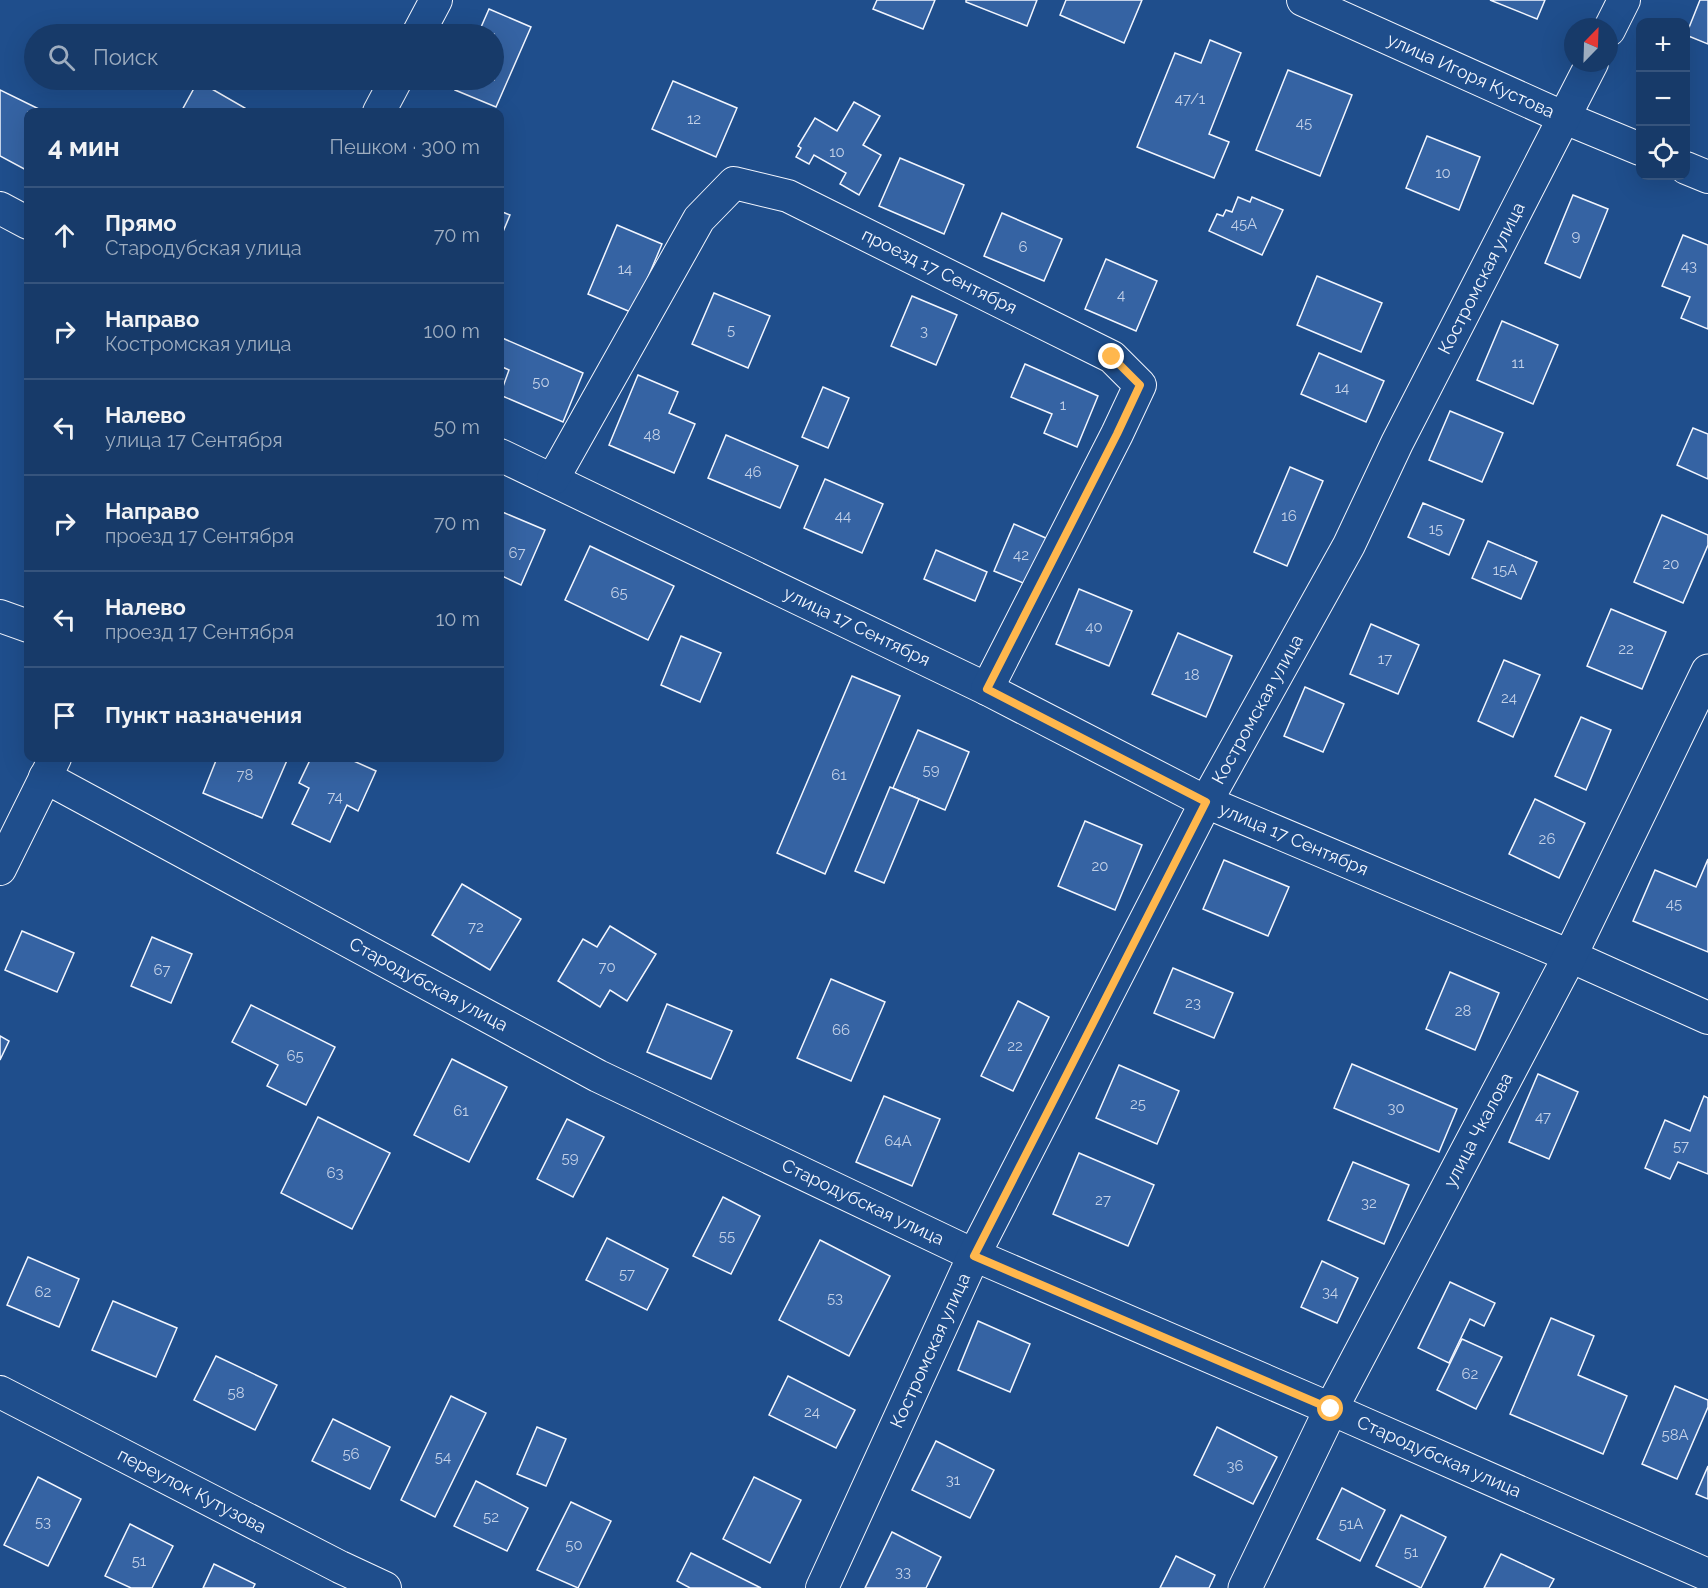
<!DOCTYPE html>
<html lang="ru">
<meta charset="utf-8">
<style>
:root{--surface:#173a69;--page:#244571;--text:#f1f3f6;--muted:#9eadc0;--line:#36547d}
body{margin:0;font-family:Raleway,sans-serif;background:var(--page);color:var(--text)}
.controls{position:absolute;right:18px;top:18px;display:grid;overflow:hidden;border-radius:12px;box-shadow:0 6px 24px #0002}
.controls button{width:54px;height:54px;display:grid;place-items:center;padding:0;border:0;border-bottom:2px solid var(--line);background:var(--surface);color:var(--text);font:30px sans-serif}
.compass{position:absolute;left:1564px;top:18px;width:54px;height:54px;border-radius:50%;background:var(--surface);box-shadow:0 6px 24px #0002;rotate:23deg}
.stop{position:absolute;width:18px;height:18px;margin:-14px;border:4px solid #ffb74d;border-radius:50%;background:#fff}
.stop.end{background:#ffb74d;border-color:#fff;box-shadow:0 2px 6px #0008}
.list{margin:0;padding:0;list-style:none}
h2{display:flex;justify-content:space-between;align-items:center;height:78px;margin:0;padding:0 24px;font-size:26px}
h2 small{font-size:20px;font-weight:400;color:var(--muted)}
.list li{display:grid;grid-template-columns:39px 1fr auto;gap:18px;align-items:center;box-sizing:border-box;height:96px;padding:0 24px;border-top:2px solid var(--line)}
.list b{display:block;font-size:22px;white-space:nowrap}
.list p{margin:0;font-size:20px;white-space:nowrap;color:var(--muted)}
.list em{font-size:20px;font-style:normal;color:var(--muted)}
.icon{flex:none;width:33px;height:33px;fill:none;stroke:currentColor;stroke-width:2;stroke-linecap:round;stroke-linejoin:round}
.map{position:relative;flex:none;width:1708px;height:1588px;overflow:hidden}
.search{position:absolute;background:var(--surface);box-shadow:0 6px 24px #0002;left:24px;top:24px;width:480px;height:66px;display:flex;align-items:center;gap:15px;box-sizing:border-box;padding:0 21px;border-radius:33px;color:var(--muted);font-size:22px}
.panel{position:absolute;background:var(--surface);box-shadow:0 6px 24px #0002;left:24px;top:108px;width:480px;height:654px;border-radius:12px}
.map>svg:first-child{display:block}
</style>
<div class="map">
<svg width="1708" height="1588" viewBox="0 0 1708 1588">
<rect width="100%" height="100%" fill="#1f4e8c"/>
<g fill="#3563a3" stroke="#f2f6ff" stroke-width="1.5">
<polygon points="877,0 935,0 923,29 873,9"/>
<polygon points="966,0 1037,0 1027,26 966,2"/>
<polygon points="1066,0 1142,0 1124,43 1060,15"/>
<polygon points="1490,0 1545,0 1537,19"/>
<polygon points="1700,0 1708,0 1708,44 1686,35"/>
<polygon points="489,9 531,27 496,107 455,90 459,80 494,80 494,34 478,34"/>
<polygon points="1210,40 1241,53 1209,134 1229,142 1214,178 1137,147 1175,53 1201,63"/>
<polygon points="1288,70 1352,95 1320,176 1256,150"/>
<polygon points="198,81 245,108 243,112 181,112"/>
<polygon points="673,81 737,108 716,157 652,129"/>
<polygon points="0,90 45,112 28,112 28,171 0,156"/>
<polygon points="854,102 880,116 863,145 881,155 859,195 840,184 846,173 814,155 809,164 796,157 801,148 798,146 815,118 837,131"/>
<polygon points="1427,136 1480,157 1459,210 1406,188"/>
<polygon points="900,158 964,185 944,234 879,206"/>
<polygon points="1573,195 1608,209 1580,278 1545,263"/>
<polygon points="1238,197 1250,202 1252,197 1283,210 1262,255 1209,231 1217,214 1223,216 1226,210 1232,212"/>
<polygon points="500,211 510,215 500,239"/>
<polygon points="1002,213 1062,239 1044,281 984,256"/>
<polygon points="617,225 662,244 633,313 588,294"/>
<polygon points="1683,235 1708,245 1708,329 1681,318 1690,297 1662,286"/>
<polygon points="1106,259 1157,281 1136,331 1085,309"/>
<polygon points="1317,276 1382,303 1361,352 1297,325"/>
<polygon points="714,293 770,316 748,368 692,344"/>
<polygon points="912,296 957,315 936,365 891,346"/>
<polygon points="1502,321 1558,345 1533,404 1477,380"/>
<polygon points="500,337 583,373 563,422 500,395 509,370 500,366"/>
<polygon points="1319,353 1384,381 1366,422 1301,394"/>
<polygon points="1025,364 1098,396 1077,447 1044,433 1052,414 1011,397"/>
<polygon points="638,375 678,392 669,413 695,424 674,473 609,445"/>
<polygon points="823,387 849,398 828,448 802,437"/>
<polygon points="1450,411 1503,433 1482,482 1429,460"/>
<polygon points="1693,428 1708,434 1708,479 1677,465"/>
<polygon points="726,435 798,466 780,508 708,478"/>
<polygon points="1290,467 1323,481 1287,566 1254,552"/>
<polygon points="825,479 883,504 862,553 804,528"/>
<polygon points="1423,503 1464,520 1449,555 1408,537"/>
<polygon points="500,511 545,530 521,585 500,575"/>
<polygon points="1662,515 1708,535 1708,545 1683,603 1634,582"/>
<polygon points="1014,524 1048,539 1028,585 994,571"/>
<polygon points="1488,541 1537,562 1521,599 1472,578"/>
<polygon points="590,546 674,586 648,640 565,600"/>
<polygon points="936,550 987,572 975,601 924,579"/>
<polygon points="1079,589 1132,611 1109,666 1056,644"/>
<polygon points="1611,609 1666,632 1642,689 1587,666"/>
<polygon points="1371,624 1419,645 1398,694 1350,674"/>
<polygon points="1178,633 1232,656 1206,717 1152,694"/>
<polygon points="681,636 721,653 700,702 661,685"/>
<polygon points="1504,660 1540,675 1513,737 1478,721"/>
<polygon points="852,676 900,696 825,874 777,853"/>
<polygon points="1305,687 1344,704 1323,752 1284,736"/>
<polygon points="1581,717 1611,730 1586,790 1555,776"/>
<polygon points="918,730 969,752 945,810 893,788"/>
<polygon points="217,758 288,758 262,818 203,793"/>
<polygon points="311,758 347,758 376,771 358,811 347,805 330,842 292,824 309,788 299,783"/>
<polygon points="890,787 919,799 884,883 855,871"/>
<polygon points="1535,799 1585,823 1559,878 1509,854"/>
<polygon points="1085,821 1142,845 1115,910 1058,886"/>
<polygon points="1708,859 1708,952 1633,921 1655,870 1696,887"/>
<polygon points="1224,860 1289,887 1268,936 1203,909"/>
<polygon points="462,884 521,919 490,970 432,935"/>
<polygon points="610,926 656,954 627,1001 610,990 600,1007 558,981 583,939 597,947"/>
<polygon points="22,931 74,953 57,992 5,970"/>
<polygon points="152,937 192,954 171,1003 131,986"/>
<polygon points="1173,968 1233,993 1214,1038 1154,1013"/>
<polygon points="1450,972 1499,993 1475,1050 1426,1029"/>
<polygon points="831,979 885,1002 851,1081 797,1058"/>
<polygon points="1018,1001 1049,1017 1013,1091 981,1076"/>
<polygon points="667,1004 732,1031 711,1079 647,1052"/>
<polygon points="251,1005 335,1047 306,1105 267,1086 278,1065 232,1042"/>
<polygon points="0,1036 9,1041 0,1060"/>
<polygon points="452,1059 507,1087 469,1162 414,1135"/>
<polygon points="1352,1064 1457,1109 1439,1152 1334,1108"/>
<polygon points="1119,1065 1179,1091 1157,1144 1096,1118"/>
<polygon points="1538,1074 1578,1092 1549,1159 1509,1142"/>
<polygon points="884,1096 940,1119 912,1186 856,1162"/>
<polygon points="1704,1096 1708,1098 1708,1174 1678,1162 1670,1179 1645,1168 1665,1120 1690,1131"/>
<polygon points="318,1117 390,1153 352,1229 281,1193"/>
<polygon points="567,1119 604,1137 573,1197 537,1179"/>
<polygon points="1079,1153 1154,1185 1128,1246 1053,1214"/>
<polygon points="1353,1162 1409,1185 1384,1244 1328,1220"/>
<polygon points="723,1197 760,1216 731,1274 693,1256"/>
<polygon points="607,1238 668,1269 647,1310 586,1280"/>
<polygon points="820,1240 890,1276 849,1356 779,1320"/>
<polygon points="28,1257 79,1279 59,1327 7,1305"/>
<polygon points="1322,1261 1358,1278 1337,1323 1301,1307"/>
<polygon points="1450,1282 1495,1303 1484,1326 1470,1319 1449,1363 1418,1348"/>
<polygon points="113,1301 177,1328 156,1377 92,1350"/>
<polygon points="1551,1318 1594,1336 1578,1375 1627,1396 1603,1454 1510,1414"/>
<polygon points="978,1321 1030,1344 1010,1392 958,1370"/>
<polygon points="1462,1339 1502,1357 1476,1409 1437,1390"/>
<polygon points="216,1356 277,1385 255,1430 194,1400"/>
<polygon points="788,1376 855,1410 836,1448 769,1415"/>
<polygon points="1675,1386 1708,1400 1708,1407 1677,1479 1642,1464"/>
<polygon points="451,1396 486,1413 435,1517 401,1500"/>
<polygon points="333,1419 390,1447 370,1489 312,1461"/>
<polygon points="537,1427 566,1439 546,1486 517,1474"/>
<polygon points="1217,1427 1277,1457 1253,1504 1194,1475"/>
<polygon points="936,1441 994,1470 970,1518 912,1490"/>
<polygon points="1708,1466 1708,1499 1696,1494"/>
<polygon points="38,1477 81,1499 48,1566 4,1545"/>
<polygon points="754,1477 801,1500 770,1563 723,1539"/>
<polygon points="476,1481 528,1508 507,1551 454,1526"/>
<polygon points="1342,1488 1385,1510 1360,1561 1317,1539"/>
<polygon points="571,1502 611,1521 578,1588 537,1570"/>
<polygon points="1401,1515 1446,1537 1421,1588 1376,1566"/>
<polygon points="130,1524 173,1546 152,1588 131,1588 105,1576"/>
<polygon points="892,1532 941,1557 926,1588 865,1588"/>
<polygon points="691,1553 761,1588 690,1588 677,1581"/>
<polygon points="1501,1554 1554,1579 1549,1588 1484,1588"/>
<polygon points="1176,1556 1215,1575 1209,1588 1160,1588"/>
<polygon points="214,1564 255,1584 253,1588 203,1588"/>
</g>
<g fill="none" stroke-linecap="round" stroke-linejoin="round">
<g stroke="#f2f6ff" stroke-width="34">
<g id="minor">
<path id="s1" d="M1303,0L1565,118L1640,149"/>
<polyline points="1609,30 1624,0"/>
<polyline points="418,34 436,0"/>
<polyline points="379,112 396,80"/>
<polyline points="1686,168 1708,177"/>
<polyline points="0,208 28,223"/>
<path id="s2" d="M500,455L987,689L1206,802L1570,956L1708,1018"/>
<path id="s3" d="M553,479L699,219L734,183L788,196L1112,357L1140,385L1117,434L987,689"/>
<polyline points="0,616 28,626"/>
<path id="s4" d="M45,777L598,1076L974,1255L1331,1409L1708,1575"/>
<polyline points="0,869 55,758"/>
<path id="s5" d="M0,1392L340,1567L385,1588"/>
<path id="s6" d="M822,1588L974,1255L1206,802L1349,545L1397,443L1592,63"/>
</g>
</g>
<g stroke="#f2f6ff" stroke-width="35">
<g id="tertiary">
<path id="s7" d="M1245,1588L1331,1409L1570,956L1708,671"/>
</g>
</g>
<use href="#minor" stroke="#1f4e8c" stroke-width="32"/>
<use href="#tertiary" stroke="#1f4e8c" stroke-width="33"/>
</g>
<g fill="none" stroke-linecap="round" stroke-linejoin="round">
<polyline stroke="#ffb74d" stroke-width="8" points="1112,357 1140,385 1117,434 987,689 1206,802 974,1256 1331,1409"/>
</g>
<g text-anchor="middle" stroke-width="4.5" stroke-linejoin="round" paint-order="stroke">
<g font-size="15" fill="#c3d1e8">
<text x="1190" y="104">47/1</text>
<text x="694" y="124">12</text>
<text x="1304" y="128">45</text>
<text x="837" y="157">10</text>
<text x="1443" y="178">10</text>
<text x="1244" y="229">45А</text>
<text x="1576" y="241">9</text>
<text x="1023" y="252">6</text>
<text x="1689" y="271">43</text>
<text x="625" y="274">14</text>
<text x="1121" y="300">4</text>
<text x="731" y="335">5</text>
<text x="924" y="336">3</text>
<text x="1518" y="368">11</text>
<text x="541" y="387">50</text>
<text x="1342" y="393">14</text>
<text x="1063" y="410">1</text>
<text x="652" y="440">48</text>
<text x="753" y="477">46</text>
<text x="843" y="521">44</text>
<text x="1289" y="521">16</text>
<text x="1436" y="534">15</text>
<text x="517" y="558">67</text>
<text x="1021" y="560">42</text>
<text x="1671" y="569">20</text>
<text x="1505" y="575">15А</text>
<text x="619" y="598">65</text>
<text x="1094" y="632">40</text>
<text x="1626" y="654">22</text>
<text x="1385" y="664">17</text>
<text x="1192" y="680">18</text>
<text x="1509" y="703">24</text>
<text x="931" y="775">59</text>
<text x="245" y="780">78</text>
<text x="839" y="780">61</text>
<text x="335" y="802">74</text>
<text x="1547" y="844">26</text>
<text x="1100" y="871">20</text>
<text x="1674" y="909">45</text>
<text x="476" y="932">72</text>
<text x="607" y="972">70</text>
<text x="162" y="975">67</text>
<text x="1193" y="1008">23</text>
<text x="1463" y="1016">28</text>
<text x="841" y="1035">66</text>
<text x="1015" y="1051">22</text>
<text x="295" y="1061">65</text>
<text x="1138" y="1109">25</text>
<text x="1396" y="1113">30</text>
<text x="461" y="1116">61</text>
<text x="1543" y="1122">47</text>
<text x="898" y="1146">64А</text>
<text x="1681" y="1151">57</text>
<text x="570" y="1163">59</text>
<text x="335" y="1178">63</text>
<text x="1103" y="1205">27</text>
<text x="1369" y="1208">32</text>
<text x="727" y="1241">55</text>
<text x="627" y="1279">57</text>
<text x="43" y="1297">62</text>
<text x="1330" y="1297">34</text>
<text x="835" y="1303">53</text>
<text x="1470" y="1379">62</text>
<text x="236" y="1398">58</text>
<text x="812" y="1417">24</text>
<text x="1675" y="1440">58А</text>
<text x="351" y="1459">56</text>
<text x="443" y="1462">54</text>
<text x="1235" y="1471">36</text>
<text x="953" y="1485">31</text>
<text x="491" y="1522">52</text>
<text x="43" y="1527">53</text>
<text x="1351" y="1529">51А</text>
<text x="574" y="1550">50</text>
<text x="1411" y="1557">51</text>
<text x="139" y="1566">51</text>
<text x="903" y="1577">33</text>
</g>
<g font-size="18" fill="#f2f6ff" stroke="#1f4e8c">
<text dy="6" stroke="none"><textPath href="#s1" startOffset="184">улица Игоря Кустова</textPath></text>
<text dy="6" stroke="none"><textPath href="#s3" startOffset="573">проезд 17 Сентября</textPath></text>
<text dy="6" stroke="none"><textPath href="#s6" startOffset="1467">Костромская улица</textPath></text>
<text dy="6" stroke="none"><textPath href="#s2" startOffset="396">улица 17 Сентября</textPath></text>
<text dy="6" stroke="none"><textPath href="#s6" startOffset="981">Костромская улица</textPath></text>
<text dy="6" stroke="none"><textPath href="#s2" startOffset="882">улица 17 Сентября</textPath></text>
<text dy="6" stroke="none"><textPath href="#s4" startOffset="436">Стародубская улица</textPath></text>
<text dy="6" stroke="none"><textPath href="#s7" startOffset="514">улица Чкалова</textPath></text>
<text dy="6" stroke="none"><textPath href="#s4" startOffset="922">Стародубская улица</textPath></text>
<text dy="6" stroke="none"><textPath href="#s6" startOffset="261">Костромская улица</textPath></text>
<text dy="6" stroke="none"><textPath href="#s4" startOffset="1552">Стародубская улица</textPath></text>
<text dy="6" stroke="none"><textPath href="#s5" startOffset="216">переулок Кутузова</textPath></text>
</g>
</g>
</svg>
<div class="controls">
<button>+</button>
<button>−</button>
<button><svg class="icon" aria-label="locate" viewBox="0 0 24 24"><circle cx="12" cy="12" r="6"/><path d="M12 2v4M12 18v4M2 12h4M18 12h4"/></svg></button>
</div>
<svg class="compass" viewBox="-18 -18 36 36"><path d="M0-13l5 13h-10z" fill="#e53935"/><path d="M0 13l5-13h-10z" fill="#9eadc0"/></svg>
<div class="stop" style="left:1331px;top:1409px"></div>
<div class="stop end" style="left:1112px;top:357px"></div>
<div class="search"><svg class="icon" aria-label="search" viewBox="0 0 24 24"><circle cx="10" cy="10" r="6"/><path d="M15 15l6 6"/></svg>Поиск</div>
<section class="panel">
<h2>4 мин<small>Пешком · 300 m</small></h2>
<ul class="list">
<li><svg class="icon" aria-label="ahead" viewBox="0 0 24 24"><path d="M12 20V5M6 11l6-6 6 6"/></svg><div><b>Прямо</b><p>Стародубская улица</p></div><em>70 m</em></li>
<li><svg class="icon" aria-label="right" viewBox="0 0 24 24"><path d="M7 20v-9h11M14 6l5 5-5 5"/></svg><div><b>Направо</b><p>Костромская улица</p></div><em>100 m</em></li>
<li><svg class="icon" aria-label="left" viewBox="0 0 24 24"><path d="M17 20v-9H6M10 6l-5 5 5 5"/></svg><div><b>Налево</b><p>улица 17 Сентября</p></div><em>50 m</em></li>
<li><svg class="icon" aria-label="right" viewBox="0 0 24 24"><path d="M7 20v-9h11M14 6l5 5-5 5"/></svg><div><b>Направо</b><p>проезд 17 Сентября</p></div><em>70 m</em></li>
<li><svg class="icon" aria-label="left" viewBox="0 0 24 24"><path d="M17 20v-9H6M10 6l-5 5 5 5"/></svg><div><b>Налево</b><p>проезд 17 Сентября</p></div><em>10 m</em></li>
<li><svg class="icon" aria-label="arrive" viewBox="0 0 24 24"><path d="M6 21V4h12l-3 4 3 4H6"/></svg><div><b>Пункт назначения</b></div></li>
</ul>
</section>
</div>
